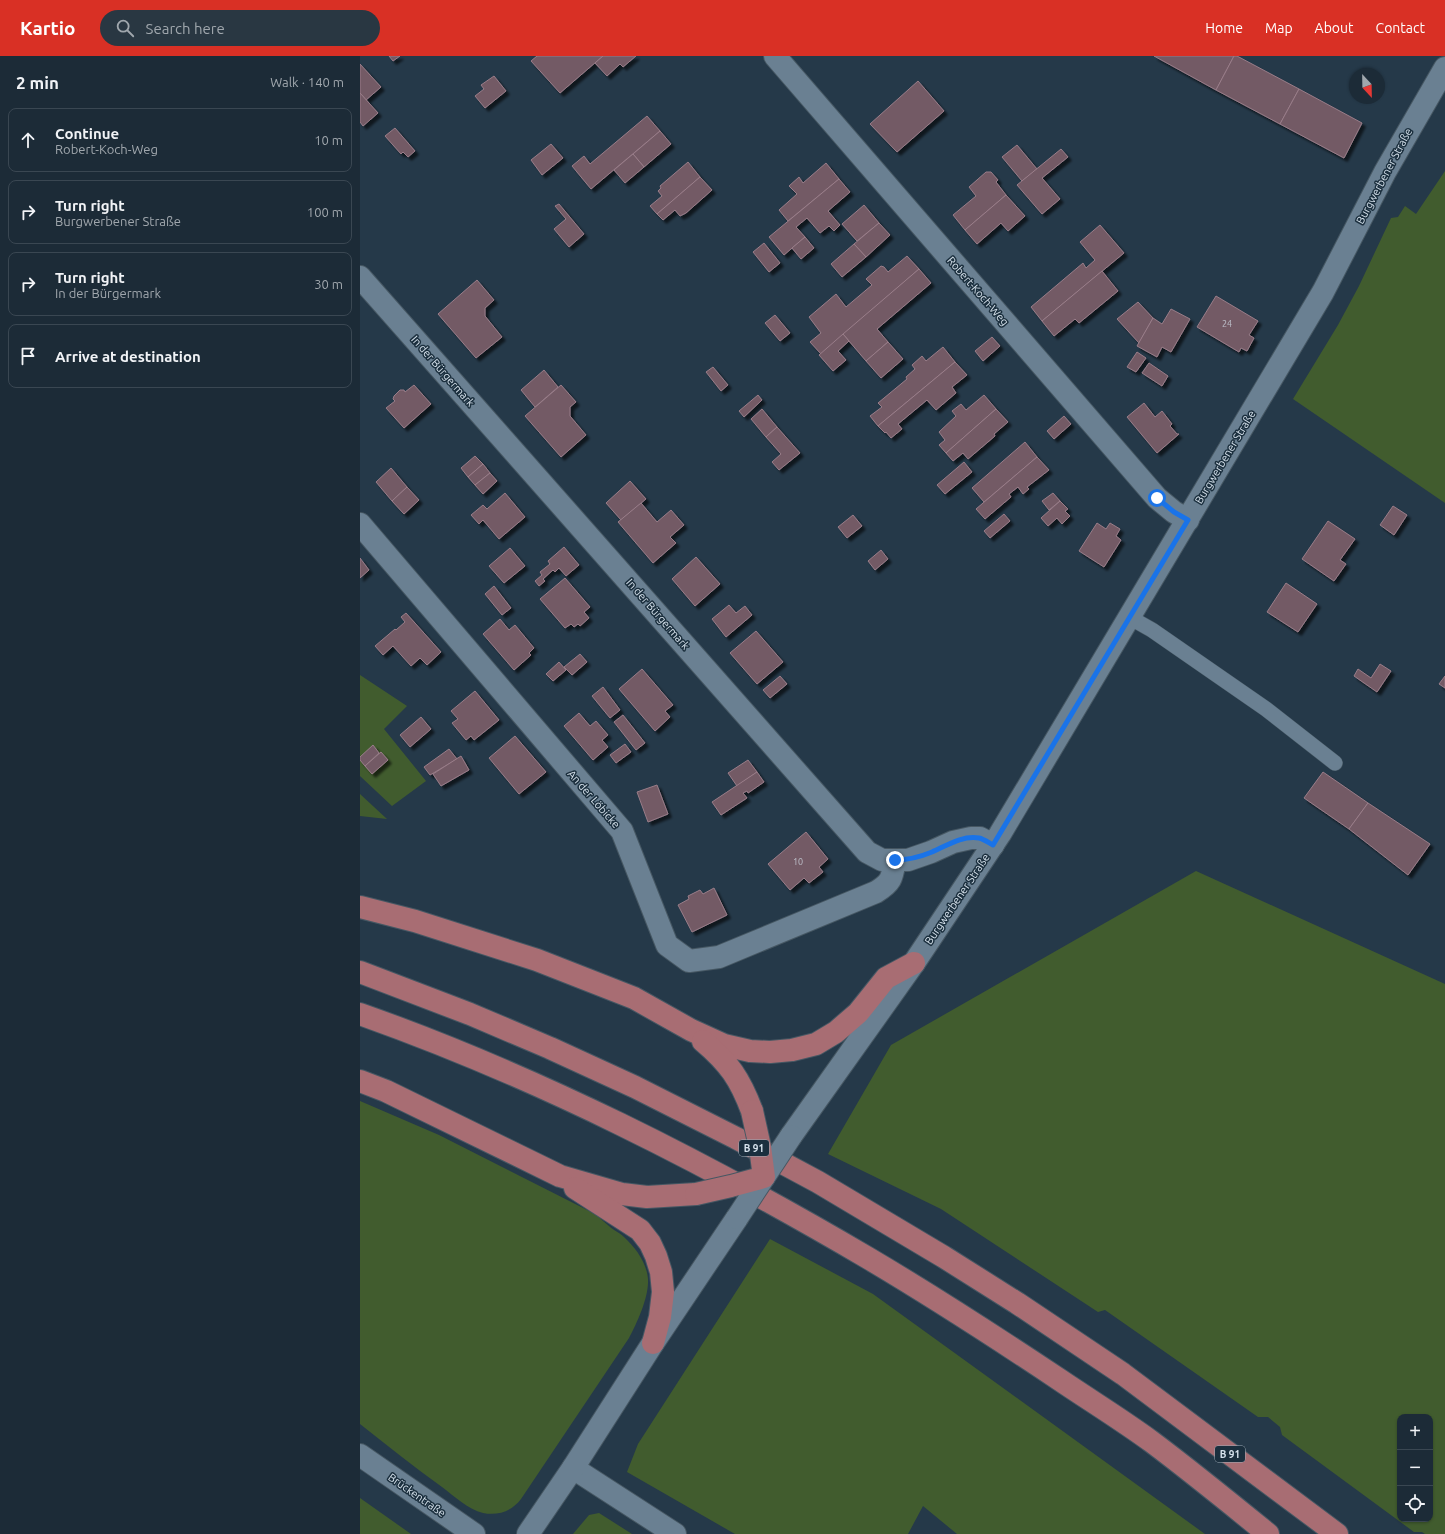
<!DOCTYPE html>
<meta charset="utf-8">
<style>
:root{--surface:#1c2b37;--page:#293742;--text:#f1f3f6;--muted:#a0a7ad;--line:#3a4752;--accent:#d93025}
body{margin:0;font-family:Ubuntu,sans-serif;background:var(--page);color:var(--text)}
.controls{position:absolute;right:12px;bottom:12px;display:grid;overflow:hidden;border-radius:8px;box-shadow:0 1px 3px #0004}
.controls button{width:36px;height:36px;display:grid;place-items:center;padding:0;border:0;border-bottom:1px solid var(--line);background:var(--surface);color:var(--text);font:20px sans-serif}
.compass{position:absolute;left:989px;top:12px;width:36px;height:36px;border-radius:50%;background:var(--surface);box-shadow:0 1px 3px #0004;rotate:158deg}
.stop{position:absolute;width:12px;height:12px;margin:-9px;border:3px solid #1a73e8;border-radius:50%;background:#fff}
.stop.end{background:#1a73e8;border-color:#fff;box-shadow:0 1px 4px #0008}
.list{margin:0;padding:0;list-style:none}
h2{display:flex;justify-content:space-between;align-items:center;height:52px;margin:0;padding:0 16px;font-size:17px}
h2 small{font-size:13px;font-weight:400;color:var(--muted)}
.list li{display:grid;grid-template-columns:26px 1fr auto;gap:12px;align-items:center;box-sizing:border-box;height:64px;margin:0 8px 8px;padding:0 8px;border:1px solid var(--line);border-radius:8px}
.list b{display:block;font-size:15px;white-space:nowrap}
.list p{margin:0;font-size:13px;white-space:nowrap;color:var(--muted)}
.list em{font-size:13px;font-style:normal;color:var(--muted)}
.icon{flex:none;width:22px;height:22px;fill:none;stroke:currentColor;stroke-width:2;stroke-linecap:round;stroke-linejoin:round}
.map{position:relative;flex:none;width:1085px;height:1478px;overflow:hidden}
header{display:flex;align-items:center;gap:24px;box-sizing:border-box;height:56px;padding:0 20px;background:var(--accent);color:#fff}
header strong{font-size:19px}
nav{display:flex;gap:22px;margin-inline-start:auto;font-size:14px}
.search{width:280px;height:36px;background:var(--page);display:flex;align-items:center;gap:10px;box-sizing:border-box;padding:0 14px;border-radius:22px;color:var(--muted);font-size:15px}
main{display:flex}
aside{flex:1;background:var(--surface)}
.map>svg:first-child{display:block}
</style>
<header>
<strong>Kartio</strong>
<div class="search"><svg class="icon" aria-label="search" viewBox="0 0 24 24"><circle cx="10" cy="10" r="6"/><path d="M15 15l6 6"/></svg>Search here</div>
<nav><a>Home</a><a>Map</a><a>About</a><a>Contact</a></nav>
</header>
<main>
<aside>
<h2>2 min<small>Walk · 140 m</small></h2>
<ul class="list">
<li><svg class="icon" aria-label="ahead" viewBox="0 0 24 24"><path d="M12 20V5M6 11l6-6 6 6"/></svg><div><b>Continue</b><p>Robert-Koch-Weg</p></div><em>10 m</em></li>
<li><svg class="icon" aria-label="right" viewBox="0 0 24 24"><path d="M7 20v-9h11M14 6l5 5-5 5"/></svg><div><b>Turn right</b><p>Burgwerbener Straße</p></div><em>100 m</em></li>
<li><svg class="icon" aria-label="right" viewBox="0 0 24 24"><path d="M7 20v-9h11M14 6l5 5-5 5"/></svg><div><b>Turn right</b><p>In der Bürgermark</p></div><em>30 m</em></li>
<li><svg class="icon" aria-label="arrive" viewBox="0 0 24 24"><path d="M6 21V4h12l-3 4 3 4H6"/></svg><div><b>Arrive at destination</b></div></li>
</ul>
</aside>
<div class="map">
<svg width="1085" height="1478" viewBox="0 0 1085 1478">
<defs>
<filter id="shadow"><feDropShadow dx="3.5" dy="3.5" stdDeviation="1" flood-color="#0009"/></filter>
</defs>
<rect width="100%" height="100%" fill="#253949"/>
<g fill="#415c2e" fill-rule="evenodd">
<polygon points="1085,115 1085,447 933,343 978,269 999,230 1031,162 1038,161 1045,150 1056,158"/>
<polygon points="0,619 47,650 24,673 66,725 32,750 0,720"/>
<polygon points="0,738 27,763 0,760"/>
<path d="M836,815L1085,928V1478H1065L1062,1476H1054L922,1379L920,1371L908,1361H898L745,1254L738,1256L581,1153L468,1098L531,989ZM1040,1361H1070V1463H1040Z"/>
<path d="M0,1045L79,1079L237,1159C241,1163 245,1167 249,1170C253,1174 259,1176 264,1181C275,1191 287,1207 288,1223C289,1241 277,1267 269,1282L161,1443C152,1455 138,1460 123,1457C108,1453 95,1441 82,1431C54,1411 27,1389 0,1368Z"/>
<polygon points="410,1183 513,1238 845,1478 597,1478 563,1450 548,1478 375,1478 267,1416 278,1388"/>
<polygon points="0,1442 51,1478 0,1478"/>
<polygon points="239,1457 272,1478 213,1478 229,1459"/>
</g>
<g fill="#735a65" stroke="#997d89" filter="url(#shadow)">
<polygon points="29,0 40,0 33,5"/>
<polygon points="177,0 243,0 200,37 171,5"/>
<polygon points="243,0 276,0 263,11 260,8 247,20 235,7"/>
<polygon points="794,0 874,0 856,34"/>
<polygon points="874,0 877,0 939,33 920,68 856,34"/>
<polygon points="0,8 21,31 6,44 0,37"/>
<polygon points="134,20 146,35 125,52 115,40 124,33 121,29"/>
<polygon points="558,25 584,55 537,96 510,68"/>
<polygon points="939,33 1002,67 984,102 920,68"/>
<polygon points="0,37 18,57 3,70 0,66"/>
<polygon points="287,60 300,75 231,133 212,110 224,100 230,108"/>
<polygon points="35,72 55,95 48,101 43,96 41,98 25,80"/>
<polygon points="300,75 311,88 284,111 273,98"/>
<polygon points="191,88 203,102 182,119 171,104"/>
<polygon points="657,89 677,113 662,125 642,101"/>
<polygon points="701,93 708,101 682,122 700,143 682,158 657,129"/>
<polygon points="273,98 284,111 265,127 254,114"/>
<polygon points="328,106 340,121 297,158 290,150 302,140 298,135 301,132 300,130"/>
<polygon points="466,107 479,123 428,165 419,154 437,138 429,130 439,121 443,127"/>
<polygon points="626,116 631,116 638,124 636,126 646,139 605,174 593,159 616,140 609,131"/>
<polygon points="340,121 352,134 326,157 320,160 315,154 303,164 297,158"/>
<polygon points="479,123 490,136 468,155 480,169 474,175 469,170 460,177 447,162 436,171 445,181 424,199 409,181"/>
<polygon points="646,139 665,160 648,175 641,167 617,188 605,174"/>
<polygon points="199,148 224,178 209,191 194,173 206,163 195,150"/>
<polygon points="504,149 519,167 497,185 482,168"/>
<polygon points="519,167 530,179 506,201 494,188"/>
<polygon points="740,169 764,197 682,265 671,251 723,207 726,212 735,204 720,186"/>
<polygon points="445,181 454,192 441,203 432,192"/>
<polygon points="404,187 420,207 409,216 393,196"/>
<polygon points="494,188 506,201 482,221 471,208"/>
<polygon points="547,200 559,213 461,298 450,286 461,277 449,261 476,238 486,251 512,229 506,223 521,210 524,211 528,216"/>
<polygon points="559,213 571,227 517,273 528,286 506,305 483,278"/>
<polygon points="742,215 758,235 719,267 715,263 694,280 682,265"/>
<polygon points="117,224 134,244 125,252 125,260 142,281 116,302 78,258"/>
<polygon points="856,240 898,265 889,279 894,282 887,295 881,292 879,296 837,271"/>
<polygon points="778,246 793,262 779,287 757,263"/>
<polygon points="811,253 830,263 811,296 802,291 797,301 777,290 793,262 802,268"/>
<polygon points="415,259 430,277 420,285 405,267"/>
<polygon points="483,278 489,285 478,295 486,304 473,315 459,299"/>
<polygon points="632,281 640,290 623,305 615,295"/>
<polygon points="528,286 543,303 521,322 506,305"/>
<polygon points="583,291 595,306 518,370 510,360 522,351 518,347 547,323 546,321 555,313 552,309 562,300 566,305"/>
<polygon points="777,296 786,302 776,316 767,311"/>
<polygon points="595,306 607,319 592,331 596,337 576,354 567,344 538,368 542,373 531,382 526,376 525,377 518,370"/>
<polygon points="789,307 808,320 802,330 782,317"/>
<polygon points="353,311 368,329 361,335 346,316"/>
<polygon points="184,314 198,331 175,351 161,334"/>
<polygon points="54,329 71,348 44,372 26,352 35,345 33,343 34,340 40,334 44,334 45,336"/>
<polygon points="201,329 216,346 210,351 210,360 226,379 201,401 165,360"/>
<polygon points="398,339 402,344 384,361 379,355"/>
<polygon points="624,339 636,353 586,397 579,389 585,384 579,376 596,360 592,355 601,348 606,354"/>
<polygon points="784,347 795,361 802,355 812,368 810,370 817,378 819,378 797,397 767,361"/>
<polygon points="402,353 417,371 406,381 391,363"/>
<polygon points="636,353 648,366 634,378 635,380 608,403 603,397 593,405 586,397"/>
<polygon points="704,360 711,368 694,383 687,375"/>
<polygon points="417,371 440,397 419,414 412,406 421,398 406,381"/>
<polygon points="665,386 677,401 624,446 612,432"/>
<polygon points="115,400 123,408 108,421 101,412"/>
<polygon points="677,401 689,414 667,431 669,433 663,438 658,431 649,438 651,441 625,463 616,453"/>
<polygon points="604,406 612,416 585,438 577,429"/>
<polygon points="123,408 130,417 115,429 108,421"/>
<polygon points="31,412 47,431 32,445 16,426"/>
<polygon points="130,417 137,425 123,438 115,429"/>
<polygon points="270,425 286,443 261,464 246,447"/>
<polygon points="47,431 59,444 44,458 32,445"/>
<polygon points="145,437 165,461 139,483 123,464 119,468 111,459 123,449 127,453"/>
<polygon points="693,437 700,445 689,454 682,445"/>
<polygon points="700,445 708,453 705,455 710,460 702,468 697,462 688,470 681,462"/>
<polygon points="281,447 297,466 311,454 324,469 310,481 316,487 293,507 258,466"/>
<polygon points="1033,450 1047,459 1034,479 1020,469"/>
<polygon points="644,458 650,465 630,482 624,475"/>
<polygon points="493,459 502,470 487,482 478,471"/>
<polygon points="968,465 995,483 980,504 986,508 974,525 942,503"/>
<polygon points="737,467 746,473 750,467 760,473 756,480 761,484 744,511 719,495"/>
<polygon points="204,491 219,509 206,520 199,512 195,516 193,514 183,523 185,525 179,530 175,525 182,519 180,516 190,508 188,505"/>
<polygon points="150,492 165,510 144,527 129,510"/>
<polygon points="521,494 528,503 515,514 508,505"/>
<polygon points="336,501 360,528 335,550 312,523"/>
<polygon points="0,502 9,514 0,522"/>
<polygon points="205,522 230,551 224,556 229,562 220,570 218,568 214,571 211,568 205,572 180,543"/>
<polygon points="926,527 957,548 938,576 907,556"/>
<polygon points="134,530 151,552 142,559 125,538"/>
<polygon points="369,549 376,557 385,550 392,559 366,581 352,563"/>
<polygon points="46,557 81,596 67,609 60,602 51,610 33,590 23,599 15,590 35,573 36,574 45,566 41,561"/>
<polygon points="140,563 149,574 155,569 174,592 169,597 171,599 154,614 123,578"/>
<polygon points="396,575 423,606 397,628 370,597"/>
<polygon points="220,598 227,606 212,619 204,611"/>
<polygon points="199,606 206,614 193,625 186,618"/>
<polygon points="1020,608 1031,615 1017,636 994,620 998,613 1011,622"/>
<polygon points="282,613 313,649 305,655 310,661 295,675 259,633"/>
<polygon points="420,620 427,628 410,642 403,634"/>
<polygon points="1085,620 1085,632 1079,628"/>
<polygon points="243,631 260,654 250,662 232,640"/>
<polygon points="115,635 139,664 114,684 111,680 106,684 92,667 98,663 91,655"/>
<polygon points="219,657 230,670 236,665 248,679 242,684 248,691 233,704 204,670"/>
<polygon points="263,659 285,687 276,694 254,666"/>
<polygon points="61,661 71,673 50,691 40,679"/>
<polygon points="155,680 186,716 159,738 129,702"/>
<polygon points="265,688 271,696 256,707 250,699"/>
<polygon points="13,689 19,697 5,710 0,704 0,701"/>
<polygon points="89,693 97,703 70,719 64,711"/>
<polygon points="21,696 28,704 12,718 5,710"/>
<polygon points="101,700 109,714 81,730 73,718"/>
<polygon points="388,704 397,716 377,730 368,717"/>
<polygon points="397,716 404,726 388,737 387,735 383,737 387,742 361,759 352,746"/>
<polygon points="963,716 1008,747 989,773 944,742"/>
<polygon points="297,729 308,758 288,766 277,736"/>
<polygon points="1008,747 1070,788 1048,819 989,773"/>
<polygon points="446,776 468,803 459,811 463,816 449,827 444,822 430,834 408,808"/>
<polygon points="354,832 367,859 332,876 318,849 329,843 328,840 340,834 343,838"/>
</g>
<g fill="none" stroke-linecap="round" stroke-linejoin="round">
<g stroke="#465763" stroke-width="16">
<polyline id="service" points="769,561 792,574 906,653 975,707"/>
</g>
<g stroke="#465763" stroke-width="24">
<g id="minor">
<polyline points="415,0 797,442 814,456 828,464"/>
<polyline points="0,221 507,796 522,804 548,804 571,796 593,786 611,782 620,782 633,789"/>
<path d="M0,468L262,775L307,889L329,905L359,901L516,836C532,826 532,822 535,804"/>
<polyline points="0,1399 114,1478"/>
<polyline points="213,1412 315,1478"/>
</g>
</g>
<g stroke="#465763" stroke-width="24">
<g id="secondary">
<polyline points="431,1080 554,907 640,778 963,236 1025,116 1085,12"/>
<polyline points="168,1478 213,1412 293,1287 377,1162"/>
</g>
</g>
<g stroke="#465763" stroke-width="24">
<g id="trunk">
<polyline points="0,851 55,865 177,904 274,942 331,974 364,989 390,995 410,996 432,994 456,988 476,976 498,957 526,922 554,907"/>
<polyline points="0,916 110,958 190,992 275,1031 376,1082 458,1126 584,1201 657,1247 763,1318 977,1478"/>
<path d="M0,958C178,1021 346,1107 508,1202C574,1241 637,1282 700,1324C731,1345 762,1364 792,1386C832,1416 870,1447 908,1478"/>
<path d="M343,985C369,1007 380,1023 392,1055"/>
<polyline points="0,1025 26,1035 200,1120 262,1138 287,1141 336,1138"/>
<polyline points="215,1132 280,1174 290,1187 296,1200 301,1216 303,1236 300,1261 293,1287"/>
</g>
</g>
<use href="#service" stroke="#6a8092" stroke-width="15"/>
<use href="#minor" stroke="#6a8092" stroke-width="22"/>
<use href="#secondary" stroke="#6a8092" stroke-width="22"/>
<use href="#trunk" stroke="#a86d73" stroke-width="22"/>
<g stroke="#465763" stroke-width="24" stroke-linecap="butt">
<polyline id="secondary-bridge" points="377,1162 431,1080"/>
</g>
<g stroke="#465763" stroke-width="24" stroke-linecap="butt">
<polyline id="trunk-bridge" points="336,1138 371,1130 404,1121 400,1091 392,1055"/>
</g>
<use href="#secondary-bridge" stroke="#6a8092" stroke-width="22"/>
<use href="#trunk-bridge" stroke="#a86d73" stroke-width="22"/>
</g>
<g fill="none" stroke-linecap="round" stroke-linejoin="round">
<path stroke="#1a73e8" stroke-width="5" d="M535,804C548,804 560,801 572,796C586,790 602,779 619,782C624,783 629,787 633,789L828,464L814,456L797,442"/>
</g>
<g text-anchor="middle" stroke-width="3" stroke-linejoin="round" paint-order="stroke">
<g font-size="9" fill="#bec1cb">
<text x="867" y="271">24</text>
<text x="438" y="809">10</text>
</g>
<g fill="#1b2f3e" stroke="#9fadb8" stroke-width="1">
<rect x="379" y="1084" width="30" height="16" rx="3"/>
<rect x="855" y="1390" width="30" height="16" rx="3"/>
</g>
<g font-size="10" font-weight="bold" fill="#d7e3ed">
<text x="394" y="1096">B 91</text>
<text x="870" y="1402">B 91</text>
</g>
<g font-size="11" fill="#d7e3ed" stroke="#1b2f3e">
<text transform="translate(1024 120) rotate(-62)" y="4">Burgwerbener Straße</text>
<text transform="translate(618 235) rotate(49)" y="4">Robert-Koch-Weg</text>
<text transform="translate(83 315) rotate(49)" y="4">In der Bürgermark</text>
<text transform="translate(865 401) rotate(-59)" y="4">Burgwerbener Straße</text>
<text transform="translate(298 558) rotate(49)" y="4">In der Bürgermark</text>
<text transform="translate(234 743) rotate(49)" y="4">An der Löbicke</text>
<text transform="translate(597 843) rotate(-56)" y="4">Burgwerbener Straße</text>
<text transform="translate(57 1439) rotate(35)" y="4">Brückentraße</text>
</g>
</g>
</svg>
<div class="controls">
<button>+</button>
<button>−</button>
<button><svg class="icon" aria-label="locate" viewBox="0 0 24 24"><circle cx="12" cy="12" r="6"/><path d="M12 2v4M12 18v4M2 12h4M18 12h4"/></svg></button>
</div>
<svg class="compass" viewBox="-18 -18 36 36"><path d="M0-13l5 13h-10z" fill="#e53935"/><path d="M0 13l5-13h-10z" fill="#a0a7ad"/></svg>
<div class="stop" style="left:797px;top:442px"></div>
<div class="stop end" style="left:535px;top:804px"></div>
</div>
</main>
